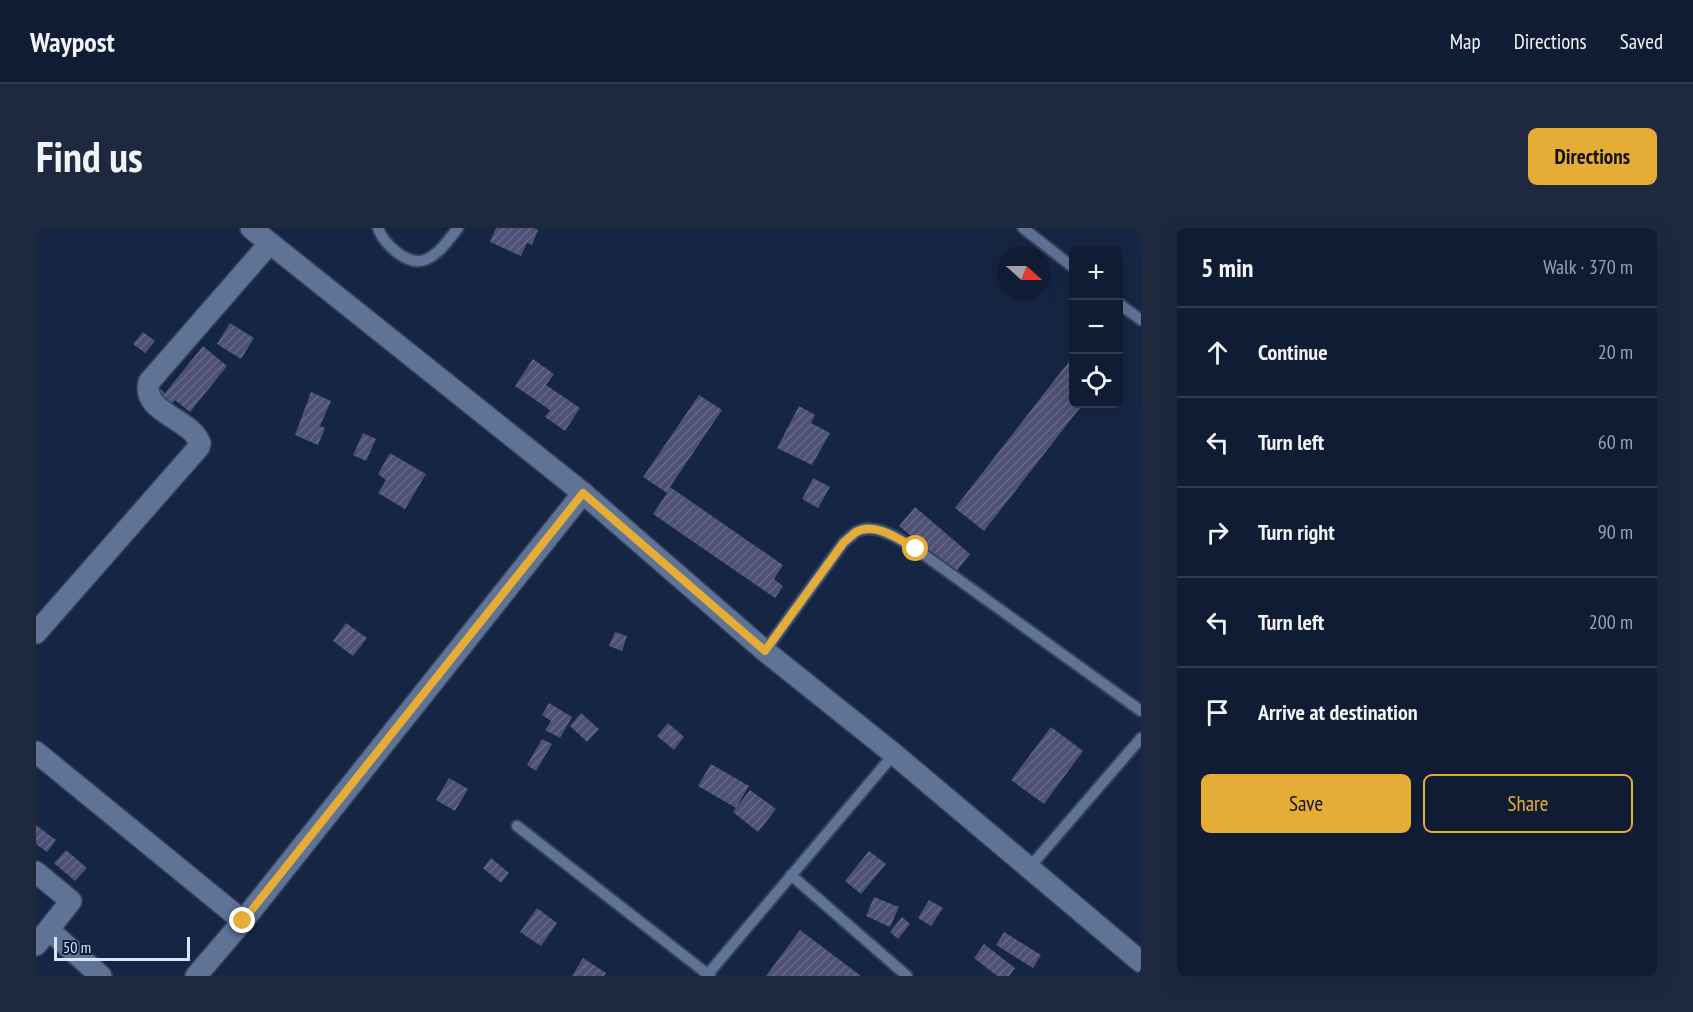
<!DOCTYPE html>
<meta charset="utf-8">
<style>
:root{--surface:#101c33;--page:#1e293f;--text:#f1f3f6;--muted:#9ca1ac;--line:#303a4e;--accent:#e5ad35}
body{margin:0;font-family:"PT Sans Narrow",sans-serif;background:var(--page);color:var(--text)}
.controls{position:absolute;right:18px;top:18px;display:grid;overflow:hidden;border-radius:9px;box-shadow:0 6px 24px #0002}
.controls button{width:54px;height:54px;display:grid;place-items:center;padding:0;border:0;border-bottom:2px solid var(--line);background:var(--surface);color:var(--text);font:30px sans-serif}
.compass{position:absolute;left:961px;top:18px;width:54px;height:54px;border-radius:50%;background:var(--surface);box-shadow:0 6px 24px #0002;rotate:111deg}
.scale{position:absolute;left:18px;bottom:15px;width:136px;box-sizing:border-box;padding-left:6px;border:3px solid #dae5fa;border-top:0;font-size:16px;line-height:21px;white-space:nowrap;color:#dae5fa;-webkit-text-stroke:4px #0c1c39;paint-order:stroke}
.stop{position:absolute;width:18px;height:18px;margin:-14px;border:4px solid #e5ad35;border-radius:50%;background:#fff}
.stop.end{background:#e5ad35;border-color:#fff;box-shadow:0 2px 6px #0008}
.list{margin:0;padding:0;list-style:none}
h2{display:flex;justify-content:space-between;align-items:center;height:78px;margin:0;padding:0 24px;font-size:26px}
h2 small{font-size:20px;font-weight:400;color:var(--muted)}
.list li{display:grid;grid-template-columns:39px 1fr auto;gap:18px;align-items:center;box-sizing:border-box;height:90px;padding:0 24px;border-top:2px solid var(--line)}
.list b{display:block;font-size:22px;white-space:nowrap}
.list em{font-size:20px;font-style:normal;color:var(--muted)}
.actions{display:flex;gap:12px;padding:18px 24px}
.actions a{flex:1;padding:14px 0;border:2px solid var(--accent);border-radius:9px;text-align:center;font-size:21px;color:var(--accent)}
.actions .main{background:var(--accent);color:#111}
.icon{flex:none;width:33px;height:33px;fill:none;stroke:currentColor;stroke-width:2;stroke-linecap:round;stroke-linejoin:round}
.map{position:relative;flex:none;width:1105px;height:748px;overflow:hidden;border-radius:9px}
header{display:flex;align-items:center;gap:36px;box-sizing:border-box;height:84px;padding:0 30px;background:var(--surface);border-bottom:2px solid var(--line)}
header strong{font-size:28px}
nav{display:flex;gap:33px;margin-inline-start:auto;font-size:21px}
.intro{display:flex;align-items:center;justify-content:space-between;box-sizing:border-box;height:144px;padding:0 36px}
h1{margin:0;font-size:42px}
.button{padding:15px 27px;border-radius:9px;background:var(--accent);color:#111;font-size:21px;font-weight:700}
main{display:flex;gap:36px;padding:0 36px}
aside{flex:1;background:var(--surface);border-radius:9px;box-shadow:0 6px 24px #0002}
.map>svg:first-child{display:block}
</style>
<header>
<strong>Waypost</strong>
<nav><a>Map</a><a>Directions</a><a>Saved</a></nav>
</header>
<div class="intro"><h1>Find us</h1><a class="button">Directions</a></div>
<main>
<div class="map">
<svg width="1105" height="748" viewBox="0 0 1105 748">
<defs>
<pattern id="building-hatch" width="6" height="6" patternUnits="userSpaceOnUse" patternTransform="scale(1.5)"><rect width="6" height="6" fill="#4e5075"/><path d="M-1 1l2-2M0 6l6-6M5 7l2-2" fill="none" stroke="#67698a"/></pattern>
</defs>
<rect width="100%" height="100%" fill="#152644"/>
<g fill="url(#building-hatch)">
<polygon points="460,0 498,0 502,2 496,17 491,15 485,28 454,14"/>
<polygon points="194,95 218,110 205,131 181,116"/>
<polygon points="107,104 119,113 109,125 97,116"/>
<polygon points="167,118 191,138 154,184 139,172 132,181 116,168 123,160 129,165"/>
<polygon points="1038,127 1038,176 1047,176 948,303 919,280"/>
<polygon points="497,131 518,146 510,157 544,180 529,203 509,189 514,182 479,158"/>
<polygon points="275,164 295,173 284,198 289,200 282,217 259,207"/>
<polygon points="663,167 686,182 634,259 747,337 738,351 747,358 739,370 617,286 631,265 607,249"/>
<polygon points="763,178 779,187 775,195 794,205 776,237 741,220"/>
<polygon points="327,205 340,211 330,233 317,227"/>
<polygon points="354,225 390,246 369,281 342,265 350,252 342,246"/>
<polygon points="777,250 794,259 782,280 766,271"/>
<polygon points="879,279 934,326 919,345 863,298"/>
<polygon points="310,395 331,410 317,428 297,413"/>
<polygon points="579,404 591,408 586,423 573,418"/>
<polygon points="513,475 536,489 524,510 509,502 515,493 506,487"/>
<polygon points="545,485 563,501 551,514 534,498"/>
<polygon points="632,495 648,509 638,522 621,508"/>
<polygon points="1015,499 1047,523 1008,576 975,552"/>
<polygon points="506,511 516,516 500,543 491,537"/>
<polygon points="675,536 713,558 700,580 662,558"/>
<polygon points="413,550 432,561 419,583 400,572"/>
<polygon points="714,562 740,581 722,604 697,584"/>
<polygon points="0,597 20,612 11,624 0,616"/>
<polygon points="30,622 51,640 39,653 18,635"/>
<polygon points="833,623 850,636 825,666 809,653"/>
<polygon points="455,630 473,645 465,655 447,640"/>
<polygon points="838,669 863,679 854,699 830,688"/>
<polygon points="893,672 907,680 895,698 882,690"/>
<polygon points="501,680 521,695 505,718 484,704"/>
<polygon points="866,689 874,696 862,711 854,704"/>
<polygon points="764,702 825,748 730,748"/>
<polygon points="968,704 1005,727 997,740 960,717"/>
<polygon points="948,716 979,740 973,748 961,748 938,730"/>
<polygon points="547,730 570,745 568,748 536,748"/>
</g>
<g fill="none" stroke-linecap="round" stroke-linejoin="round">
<g stroke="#36415b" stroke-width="14">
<g id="service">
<path d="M342,0C347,16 373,40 391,31C404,25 413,11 422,0"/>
<polyline points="987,0 1038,40"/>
<polyline points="1082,75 1105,92"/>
<path d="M729,423L808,314C812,311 816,307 820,304C839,293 864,312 880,321L1105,483"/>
<polyline points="481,598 674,748"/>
<polyline points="993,640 1105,510"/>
<polyline points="755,647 871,748"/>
<polyline points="672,746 858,526"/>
</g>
</g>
<g stroke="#36415b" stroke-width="24">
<g id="minor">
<polyline points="215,0 547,265 729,423 858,526 1105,734"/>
<path d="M0,405L163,219L164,215C155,190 105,185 113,154L234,15"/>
<polyline points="0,524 207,693"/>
<polyline points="0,644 35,673 0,717"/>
<polyline points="13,702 65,748"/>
<polyline points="160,748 207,693 547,265"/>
</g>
</g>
<use href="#service" stroke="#5f7397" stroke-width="10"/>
<use href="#minor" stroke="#5f7397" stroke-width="21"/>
</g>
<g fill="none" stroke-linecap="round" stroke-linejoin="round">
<path stroke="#e5ad35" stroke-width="8" d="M207,693L547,265L729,423L808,314C812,311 816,307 820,304C839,293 864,312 880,321"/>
</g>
</svg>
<div class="controls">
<button>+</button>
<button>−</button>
<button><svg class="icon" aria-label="locate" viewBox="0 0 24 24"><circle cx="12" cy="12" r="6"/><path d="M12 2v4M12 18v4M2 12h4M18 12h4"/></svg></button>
</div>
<svg class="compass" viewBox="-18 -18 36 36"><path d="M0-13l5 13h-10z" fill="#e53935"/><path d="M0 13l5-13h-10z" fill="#9ca1ac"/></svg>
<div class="scale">50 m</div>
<div class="stop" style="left:880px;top:321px"></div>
<div class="stop end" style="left:207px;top:693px"></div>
</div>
<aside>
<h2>5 min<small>Walk · 370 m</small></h2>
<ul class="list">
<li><svg class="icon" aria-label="ahead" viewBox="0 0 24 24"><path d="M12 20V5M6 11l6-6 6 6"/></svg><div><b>Continue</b></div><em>20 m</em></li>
<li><svg class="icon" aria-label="left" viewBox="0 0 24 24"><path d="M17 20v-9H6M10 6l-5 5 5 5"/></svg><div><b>Turn left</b></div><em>60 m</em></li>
<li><svg class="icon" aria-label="right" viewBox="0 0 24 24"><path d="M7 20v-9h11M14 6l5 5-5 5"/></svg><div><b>Turn right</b></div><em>90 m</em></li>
<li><svg class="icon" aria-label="left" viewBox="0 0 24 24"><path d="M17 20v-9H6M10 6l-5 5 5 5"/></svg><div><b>Turn left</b></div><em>200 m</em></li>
<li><svg class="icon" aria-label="arrive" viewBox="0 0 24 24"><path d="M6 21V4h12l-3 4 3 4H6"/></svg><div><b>Arrive at destination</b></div></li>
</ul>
<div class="actions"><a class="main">Save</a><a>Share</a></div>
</aside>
</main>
